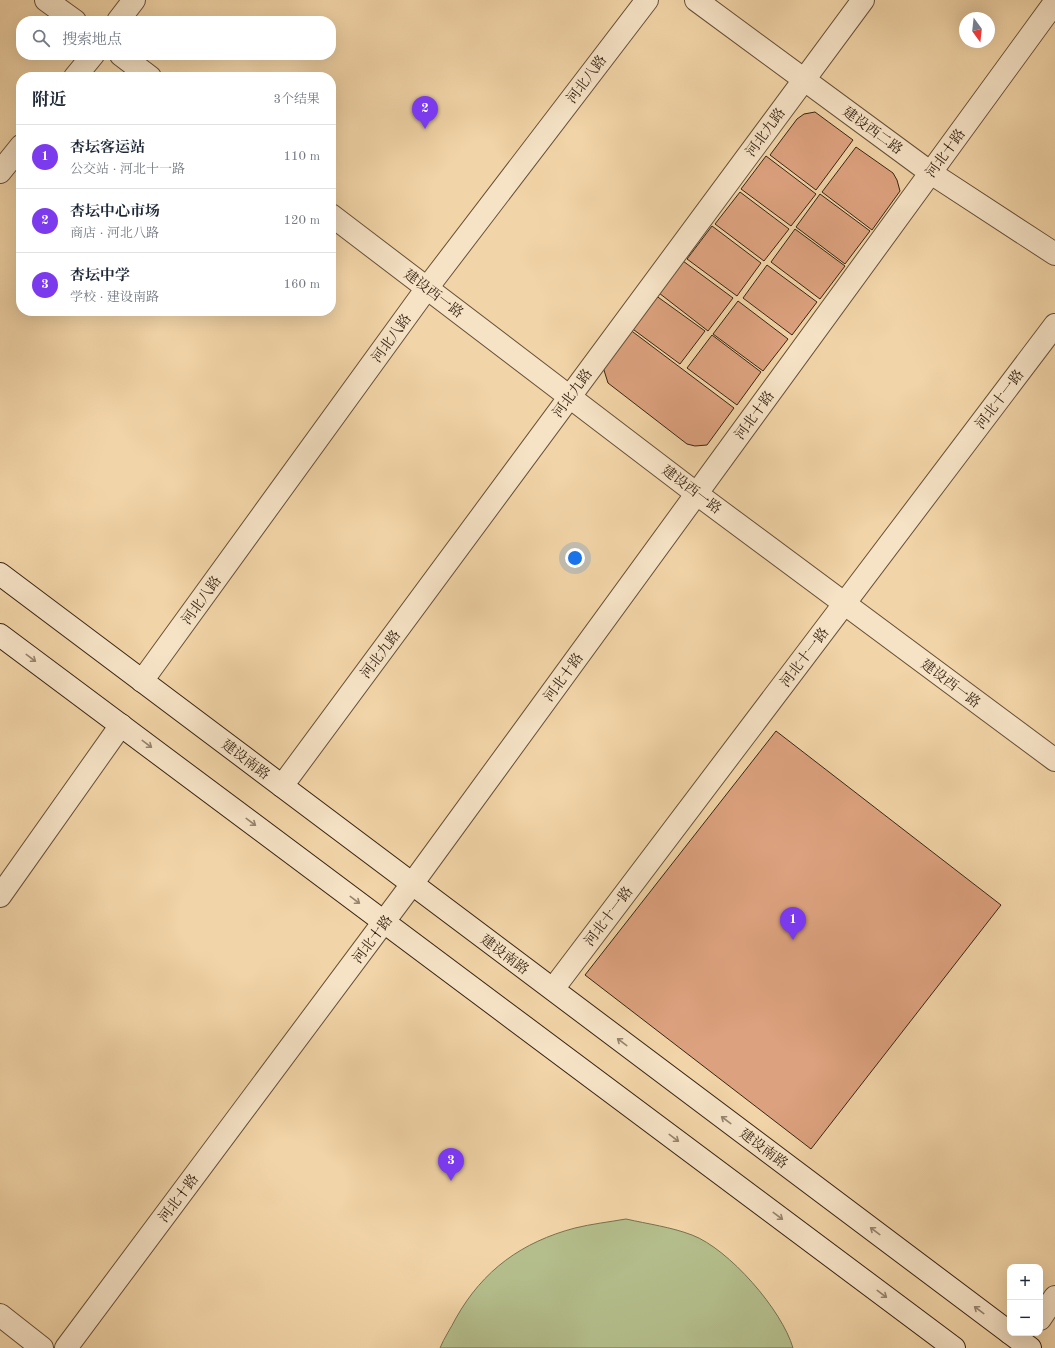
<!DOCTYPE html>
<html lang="zh">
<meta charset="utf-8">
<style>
:root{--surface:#fff;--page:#f6f6f7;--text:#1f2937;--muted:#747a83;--line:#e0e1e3;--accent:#7c3aed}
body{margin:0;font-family:"Old Standard TT","Noto Serif SC",serif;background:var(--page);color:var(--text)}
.controls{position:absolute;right:12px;bottom:12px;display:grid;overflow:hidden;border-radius:8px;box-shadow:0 4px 16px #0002}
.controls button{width:36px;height:36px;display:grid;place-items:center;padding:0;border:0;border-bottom:1px solid var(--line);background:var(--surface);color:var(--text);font:20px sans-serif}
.compass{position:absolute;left:959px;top:12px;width:36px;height:36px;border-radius:50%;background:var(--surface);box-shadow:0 4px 16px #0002;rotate:165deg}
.you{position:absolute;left:575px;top:558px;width:14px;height:14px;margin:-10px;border:3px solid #fff;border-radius:50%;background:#1a73e8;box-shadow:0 0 0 6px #1a73e833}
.badge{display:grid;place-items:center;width:26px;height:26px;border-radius:50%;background:var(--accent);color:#fff;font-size:13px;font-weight:700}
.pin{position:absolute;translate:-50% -33px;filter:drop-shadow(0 1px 2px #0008)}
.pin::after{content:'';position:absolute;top:21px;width:14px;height:12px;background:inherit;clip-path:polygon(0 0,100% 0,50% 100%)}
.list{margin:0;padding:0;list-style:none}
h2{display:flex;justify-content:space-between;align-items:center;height:52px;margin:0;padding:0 16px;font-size:17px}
h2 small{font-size:13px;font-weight:400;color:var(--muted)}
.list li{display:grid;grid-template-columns:26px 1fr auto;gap:12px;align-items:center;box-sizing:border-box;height:64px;padding:0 16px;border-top:1px solid var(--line)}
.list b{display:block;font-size:15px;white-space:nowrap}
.list p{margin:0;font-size:13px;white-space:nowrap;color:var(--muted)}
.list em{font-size:13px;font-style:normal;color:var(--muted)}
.icon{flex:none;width:22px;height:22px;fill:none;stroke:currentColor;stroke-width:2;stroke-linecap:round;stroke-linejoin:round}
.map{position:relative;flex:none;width:1055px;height:1348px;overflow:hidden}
.search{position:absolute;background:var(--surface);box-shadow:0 4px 16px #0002;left:16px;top:16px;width:320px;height:44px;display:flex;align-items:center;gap:10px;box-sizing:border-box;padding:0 14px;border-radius:16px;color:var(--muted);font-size:15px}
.panel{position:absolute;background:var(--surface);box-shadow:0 4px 16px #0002;left:16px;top:72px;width:320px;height:244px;border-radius:16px}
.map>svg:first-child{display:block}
</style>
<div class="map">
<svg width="1055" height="1348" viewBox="0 0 1055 1348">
<rect width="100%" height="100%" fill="#f1d4a7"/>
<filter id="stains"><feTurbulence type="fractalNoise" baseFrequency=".005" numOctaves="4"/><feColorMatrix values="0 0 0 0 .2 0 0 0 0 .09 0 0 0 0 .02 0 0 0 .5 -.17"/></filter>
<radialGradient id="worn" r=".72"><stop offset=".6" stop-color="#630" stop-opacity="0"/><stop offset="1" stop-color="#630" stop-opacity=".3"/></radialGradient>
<path fill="#b4be8c" stroke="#767250" d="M626,1219C648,1224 671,1227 692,1235C729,1249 782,1310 793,1348H440C444,1338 451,1328 456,1318C483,1270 522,1242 575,1228C591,1224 609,1222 626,1219Z"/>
<g fill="#dca17e" stroke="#382514">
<polygon points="815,112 853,140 816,190 770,155 797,119 804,114"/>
<polygon points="856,147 893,173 897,180 900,191 872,230 822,192"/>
<polygon points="766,156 816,194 791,226 741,189"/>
<polygon points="740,192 789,229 764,261 715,224"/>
<polygon points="820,194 870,231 845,264 796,227"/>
<polygon points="712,226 761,263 737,296 687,259"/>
<polygon points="795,229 845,266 820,299 771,262"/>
<polygon points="683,261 733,298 708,331 659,293"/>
<polygon points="767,265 817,302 792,335 743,298"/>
<polygon points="655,295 705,331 680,364 630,327"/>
<polygon points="738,301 788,339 763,371 713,334"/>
<polygon points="629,329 734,408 707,445 695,446 687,444 608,383 603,367"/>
<polygon points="712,335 761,372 737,405 687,368"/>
<polygon points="776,731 1001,905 811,1149 585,975"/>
</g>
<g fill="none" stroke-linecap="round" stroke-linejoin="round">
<g stroke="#665139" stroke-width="24">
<g id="minor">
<polyline points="46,0 75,21"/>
<polyline points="696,0 931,173 1055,254"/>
<polyline points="118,21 134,0"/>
<polyline points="121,55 150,77"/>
<polyline points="75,77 93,55"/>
<polyline points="0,172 21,146"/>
<polyline points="331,215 697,494 1055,760"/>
<polyline points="142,681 427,288 647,0"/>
<polyline points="282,786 863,0"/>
<polyline points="0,896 121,725"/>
<polyline points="553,989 1055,325"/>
<polyline points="0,1315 42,1348"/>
<polyline points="1040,1319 1055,1297"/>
<polyline points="66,1348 412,884 1055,2"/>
</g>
</g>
<g stroke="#382514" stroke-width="24">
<g id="secondary">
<polyline points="0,574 1010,1333"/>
<polyline points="0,635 954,1348"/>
<polyline points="1010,1333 1030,1348"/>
</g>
</g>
<use href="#minor" stroke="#f6e3c6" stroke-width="22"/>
<use href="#secondary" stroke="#f6e3c6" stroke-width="22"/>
</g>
<defs><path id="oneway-shaft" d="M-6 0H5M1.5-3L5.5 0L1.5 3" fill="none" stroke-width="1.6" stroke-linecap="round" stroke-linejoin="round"/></defs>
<g stroke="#97846d">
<use href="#oneway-shaft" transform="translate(31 658) rotate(37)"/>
<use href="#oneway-shaft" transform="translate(147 744) rotate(37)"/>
<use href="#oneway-shaft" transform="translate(251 822) rotate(37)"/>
<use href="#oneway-shaft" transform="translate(355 900) rotate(37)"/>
<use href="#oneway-shaft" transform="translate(622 1042) rotate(-143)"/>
<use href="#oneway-shaft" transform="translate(726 1120) rotate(-143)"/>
<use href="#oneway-shaft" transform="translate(674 1138) rotate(37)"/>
<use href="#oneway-shaft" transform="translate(778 1216) rotate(37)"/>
<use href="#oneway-shaft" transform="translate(875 1231) rotate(-143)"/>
<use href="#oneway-shaft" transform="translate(882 1294) rotate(37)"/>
<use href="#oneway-shaft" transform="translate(979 1310) rotate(-143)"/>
</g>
<g text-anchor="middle" stroke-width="4" stroke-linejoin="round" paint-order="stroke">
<g font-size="14" fill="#382514" stroke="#f6e3c6">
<text transform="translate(586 79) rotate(-53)" y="5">河北八路</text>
<text transform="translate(873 130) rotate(36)" y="5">建设西二路</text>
<text transform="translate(765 132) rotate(-54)" y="5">河北九路</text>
<text transform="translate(945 153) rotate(-54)" y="5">河北十路</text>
<text transform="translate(434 293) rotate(37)" y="5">建设西一路</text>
<text transform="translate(391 338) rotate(-54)" y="5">河北八路</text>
<text transform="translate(572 393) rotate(-54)" y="5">河北九路</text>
<text transform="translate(999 399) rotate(-53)" y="5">河北十一路</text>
<text transform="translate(754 415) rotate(-54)" y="5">河北十路</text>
<text transform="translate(692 489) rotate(37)" y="5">建设西一路</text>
<text transform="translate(201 600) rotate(-54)" y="5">河北八路</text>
<text transform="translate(380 654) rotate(-53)" y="5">河北九路</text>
<text transform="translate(804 657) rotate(-53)" y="5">河北十一路</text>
<text transform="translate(563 677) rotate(-54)" y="5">河北十路</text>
<text transform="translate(951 683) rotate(37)" y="5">建设西一路</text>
<text transform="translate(246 759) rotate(37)" y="5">建设南路</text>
<text transform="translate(608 916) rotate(-53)" y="5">河北十一路</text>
<text transform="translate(372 939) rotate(-53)" y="5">河北十路</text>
<text transform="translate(505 954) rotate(37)" y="5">建设南路</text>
<text transform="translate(764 1148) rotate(37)" y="5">建设南路</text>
<text transform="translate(178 1198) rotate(-53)" y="5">河北十路</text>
</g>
</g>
<rect width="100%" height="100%" filter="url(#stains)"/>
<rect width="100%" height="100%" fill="url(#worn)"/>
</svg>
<div class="controls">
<button>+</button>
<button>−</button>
</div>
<svg class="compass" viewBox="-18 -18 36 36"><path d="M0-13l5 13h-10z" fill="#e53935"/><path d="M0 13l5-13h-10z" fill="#747a83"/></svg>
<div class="you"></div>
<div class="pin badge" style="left:793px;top:940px">1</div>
<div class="pin badge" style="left:425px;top:129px">2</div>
<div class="pin badge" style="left:451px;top:1181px">3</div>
<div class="search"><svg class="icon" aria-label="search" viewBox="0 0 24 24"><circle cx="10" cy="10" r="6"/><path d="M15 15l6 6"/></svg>搜索地点</div>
<section class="panel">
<h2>附近<small>3个结果</small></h2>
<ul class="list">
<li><span class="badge">1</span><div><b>杏坛客运站</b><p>公交站 · 河北十一路</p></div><em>110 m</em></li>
<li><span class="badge">2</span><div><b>杏坛中心市场</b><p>商店 · 河北八路</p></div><em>120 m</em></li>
<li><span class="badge">3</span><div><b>杏坛中学</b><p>学校 · 建设南路</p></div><em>160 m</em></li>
</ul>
</section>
</div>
